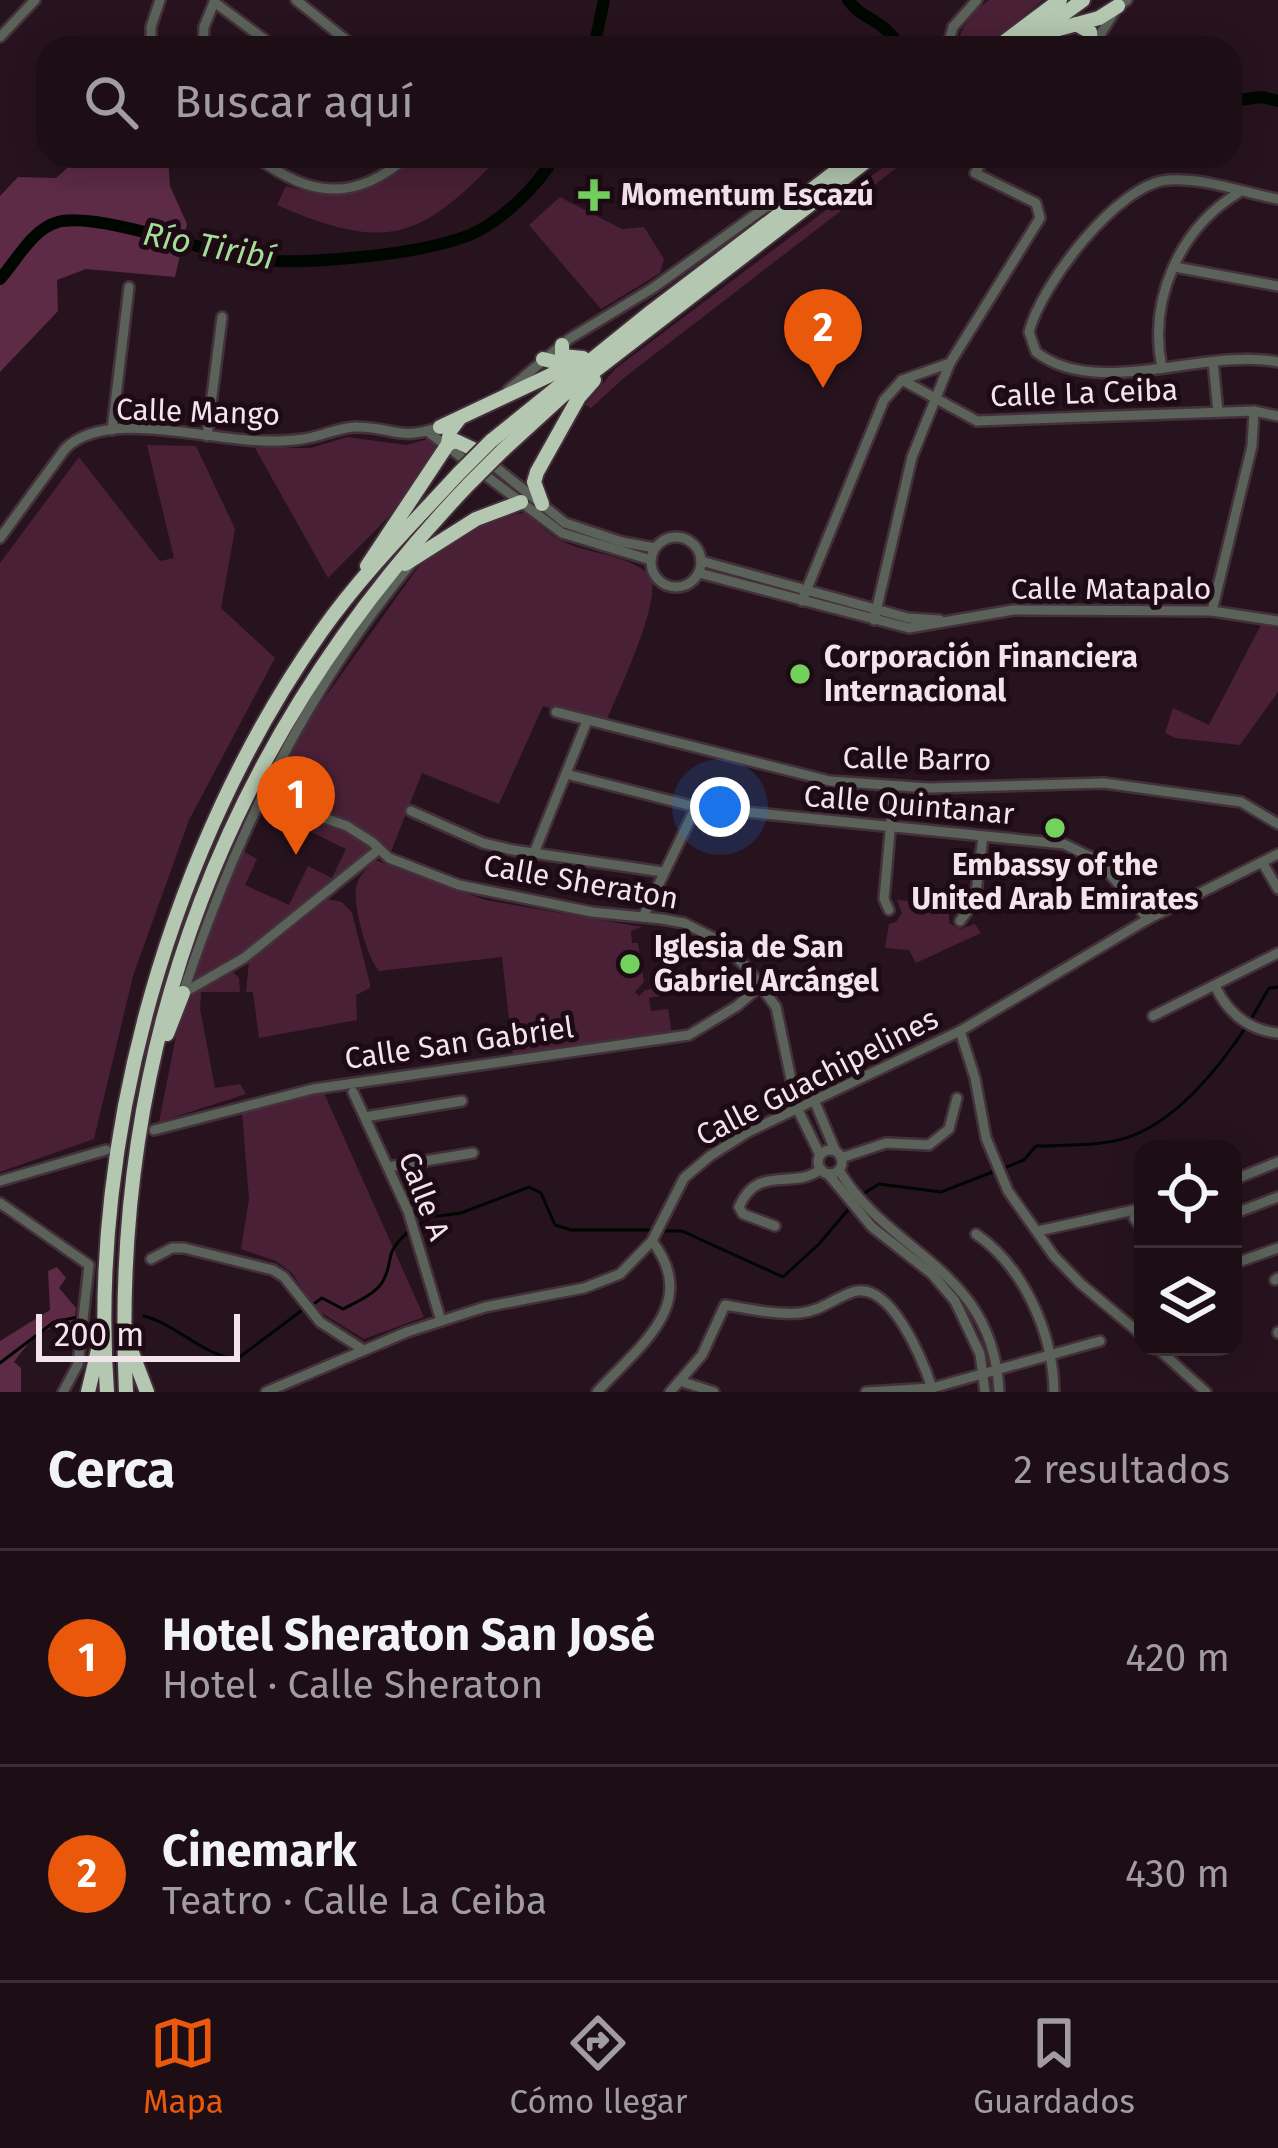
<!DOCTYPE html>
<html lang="es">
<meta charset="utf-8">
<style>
:root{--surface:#1d0e16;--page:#2a1c23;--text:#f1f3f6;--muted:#a09ca1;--line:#3b2e35;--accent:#ea580c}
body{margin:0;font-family:"Fira Sans",sans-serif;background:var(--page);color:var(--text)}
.controls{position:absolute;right:36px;bottom:36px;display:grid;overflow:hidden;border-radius:24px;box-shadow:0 6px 30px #0003}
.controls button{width:108px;height:108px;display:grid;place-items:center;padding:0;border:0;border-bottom:3px solid var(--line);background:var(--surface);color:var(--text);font:60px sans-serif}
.scale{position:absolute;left:36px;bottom:30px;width:204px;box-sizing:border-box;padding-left:12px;border:6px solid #f3e4eb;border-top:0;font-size:33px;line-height:42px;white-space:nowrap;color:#f3e4eb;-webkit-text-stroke:9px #1e0a14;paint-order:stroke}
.you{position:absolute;left:720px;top:807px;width:42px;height:42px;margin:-30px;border:9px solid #fff;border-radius:50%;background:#1a73e8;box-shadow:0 0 0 18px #1a73e833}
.badge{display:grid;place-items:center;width:78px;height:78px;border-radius:50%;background:var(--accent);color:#fff;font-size:39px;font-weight:700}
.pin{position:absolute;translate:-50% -99px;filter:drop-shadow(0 3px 6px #0008)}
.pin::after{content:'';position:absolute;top:63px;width:42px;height:36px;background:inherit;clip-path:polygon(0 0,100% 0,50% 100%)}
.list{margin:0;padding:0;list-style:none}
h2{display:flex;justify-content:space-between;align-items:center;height:156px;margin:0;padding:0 48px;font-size:51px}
h2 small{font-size:39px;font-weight:400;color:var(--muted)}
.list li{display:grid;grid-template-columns:78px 1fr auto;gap:36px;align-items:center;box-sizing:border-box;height:216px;padding:0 48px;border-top:3px solid var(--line)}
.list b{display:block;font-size:45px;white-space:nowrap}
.list p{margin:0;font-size:39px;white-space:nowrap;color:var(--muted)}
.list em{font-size:39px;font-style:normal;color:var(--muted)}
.icon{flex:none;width:66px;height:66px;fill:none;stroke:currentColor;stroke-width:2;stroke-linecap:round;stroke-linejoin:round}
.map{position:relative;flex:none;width:1278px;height:1392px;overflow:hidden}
.search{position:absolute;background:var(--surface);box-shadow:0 6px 30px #0003;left:36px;right:36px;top:36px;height:132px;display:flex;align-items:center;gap:30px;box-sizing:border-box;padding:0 42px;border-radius:36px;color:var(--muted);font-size:45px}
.sheet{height:588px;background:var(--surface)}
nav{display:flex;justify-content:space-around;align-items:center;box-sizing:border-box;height:168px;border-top:3px solid var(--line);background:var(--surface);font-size:33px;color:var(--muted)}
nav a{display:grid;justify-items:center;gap:6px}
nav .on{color:var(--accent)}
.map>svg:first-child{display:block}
</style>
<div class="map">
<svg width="1278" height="1392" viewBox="0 0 1278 1392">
<rect width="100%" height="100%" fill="#27131e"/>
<g fill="#4a2036" fill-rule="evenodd">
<path d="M989,0H1043L985,48H957C960,27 972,13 989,0Z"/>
<path d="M413,156H500C420,241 385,252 277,205L286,186C343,202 370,194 413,156Z"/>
<polygon points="898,156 912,156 625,377 591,408 585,405 615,369"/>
<polygon points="560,197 622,229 644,227 664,259 660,273 601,309 529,225"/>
<path d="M347,437L406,445L428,439L436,444C426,488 360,544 328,578L255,448H311Z"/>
<polygon points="147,445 196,446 235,529 221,608 275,658 189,820 133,976 94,1139 0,1172 0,563 79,457 160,561 174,558"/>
<path d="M525,513C538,522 547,534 562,541C586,554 630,554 649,575C666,593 615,699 605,724L543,706L499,804L422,773L390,854L372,838L274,796L272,789L313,714L419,566C439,546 496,513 525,513Z"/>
<polygon points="1262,623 1278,629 1278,692 1240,745 1175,738 1165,733 1173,708 1209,725"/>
<path d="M267,801L341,827L370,845V852L220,970L189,985L228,878ZM264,809L346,849L332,878L308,866L289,905L245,885L257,859L243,851Z"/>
<path d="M375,860L485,900L642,927L631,931L632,943H638L644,982L635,992L639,996L645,990L664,987L666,995L649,998L651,1011L668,1009L672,1034L513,1054L502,957L379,971C367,958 351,901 357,884C360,874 368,868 375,860Z"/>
<polygon points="327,899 342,902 352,913 370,984 370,988 356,995 357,1020 259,1038 253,992 246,992 249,962"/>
<polygon points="897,900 960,906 949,914 949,923 960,929 975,924 981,933 916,963 909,950 885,948 889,924 896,922 902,913"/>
<polygon points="230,969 239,978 240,992 201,992 200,1009 215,1088 240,1084 246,1094 159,1122 177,1031 191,991"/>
<polygon points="324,1093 424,1317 364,1339 317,1310 292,1273 276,1261 241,1249 249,1199 242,1113"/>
</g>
<g fill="#5d2b46">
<polygon points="81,156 168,156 170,186 187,224 175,277 86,269 57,280 58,311 0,372 0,196 18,177 56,178"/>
<path d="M57,1267L66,1278L59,1288L76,1308L74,1329C50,1318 28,1342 14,1362L21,1368V1392H0V1341L50,1310L48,1271Z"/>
</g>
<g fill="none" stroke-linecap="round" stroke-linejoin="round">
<g stroke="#000700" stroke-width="3">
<polyline points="1251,1019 1269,988 1278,987"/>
<path d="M1004,1168L1024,1160L1036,1146C1068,1145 1110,1147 1139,1133C1183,1113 1220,1066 1246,1027"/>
<polyline points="863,1194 879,1184 941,1192 995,1171"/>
<polyline points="417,1226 431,1217 461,1213 529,1187 541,1193 555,1225 571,1230 653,1230"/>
<polyline points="662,1231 682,1231 783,1277 819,1244 852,1205"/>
<path d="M312,1305L322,1298L343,1309C356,1302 376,1294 383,1281C395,1259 382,1255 409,1231"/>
<path d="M144,1316C178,1325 201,1355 237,1359L301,1311"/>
<polyline points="0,1363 54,1322 78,1317"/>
</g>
<g stroke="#000700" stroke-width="12">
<path d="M848,0C863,21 883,18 901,48"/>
<polyline points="594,48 604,0"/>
<polyline points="1230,101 1262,97 1278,101"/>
<polyline points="1022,156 1079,162 1092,156"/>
<path d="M0,279C17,260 32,229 58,222C94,212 198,248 238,257C290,268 417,255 467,236C500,223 538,186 555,156"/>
</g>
<g stroke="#44303b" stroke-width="14">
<g id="minor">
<polyline points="296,0 356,48"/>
<polyline points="214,2 276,48"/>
<polyline points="0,37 35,0"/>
<polyline points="151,48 151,27 160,0"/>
<polyline points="203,48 204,27 215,0"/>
<polyline points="947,48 953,27 977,0"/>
<polyline points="1092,48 1118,6 1127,0"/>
<path d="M255,156C309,197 355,203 408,156"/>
<path d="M1278,199C1244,193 1203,177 1168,180C1117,184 1041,285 1029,332L1036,352C1098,400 1207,347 1278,362"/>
<polyline points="1175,267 1278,286"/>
<polyline points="1213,362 1218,412"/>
<path d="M1162,368C1148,300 1179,229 1238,193"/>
<polyline points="902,380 977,421 1254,411 1278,416"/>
<polyline points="508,390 569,339 653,288 766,207 773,206"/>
<polyline points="112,430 129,287"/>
<polyline points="428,432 562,533 651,560"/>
<polyline points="207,436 222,317"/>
<polyline points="488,461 565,523 622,542 655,548"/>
<circle cx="676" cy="562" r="25"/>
<path d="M0,538L65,449C106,407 213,442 266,441C282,441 297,441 313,437C327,434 343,426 358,427C396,428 399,441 440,427"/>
<polyline points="701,561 908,618 940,620"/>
<polyline points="699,573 909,628 1013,610 1212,611 1278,621"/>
<polyline points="802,601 884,400 902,380 950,363"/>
<polyline points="1212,611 1252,446 1254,411"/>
<polyline points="874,620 912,457 950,363 1040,218 1036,203 975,173 985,156"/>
<polyline points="556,712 830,781 929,788 1104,783 1241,802 1278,824"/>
<polyline points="566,774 696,807 1064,844 1099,861 1148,919"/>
<polyline points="262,796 347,826 372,842 389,858 459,885 592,912 662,919 684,923 720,941 749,970 776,1007 797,1108 820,1155"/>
<polyline points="411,811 483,843 513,850 663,872"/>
<polyline points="534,853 587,721"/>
<polyline points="1262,862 1278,889"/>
<polyline points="889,910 884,899 894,787"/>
<polyline points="643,917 696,807"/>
<polyline points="960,921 975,901 983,837"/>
<path d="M1215,986C1228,1013 1248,1030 1278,1033"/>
<path d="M183,993C236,834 305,691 413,561"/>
<polyline points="183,993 244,958 378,850"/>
<polyline points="1153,1016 1278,953"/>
<polyline points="960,1031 975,1078 986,1138 1008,1191 1054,1256 1081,1284 1143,1336"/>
<polyline points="353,1092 408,1211 441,1321"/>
<polyline points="814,1100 835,1150"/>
<polyline points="365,1117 462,1101"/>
<polyline points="154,1130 313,1089 689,1035 737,1006 760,986"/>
<circle cx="830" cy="1162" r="12"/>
<polyline points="841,1158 886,1143 929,1145 949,1129 957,1098"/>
<polyline points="388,1167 473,1153"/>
<path d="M839,1170C888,1254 994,1268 999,1392"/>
<polyline points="828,1174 872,1227 932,1274 955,1301 980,1354 985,1392"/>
<polyline points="1233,1180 1278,1162"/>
<polyline points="0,1181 106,1150"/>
<polyline points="0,1203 89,1265 78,1364 63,1392"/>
<polyline points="1233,1214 1278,1197"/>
<polyline points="1134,1218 1143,1230"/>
<path d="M775,1226L743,1214L739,1207C758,1163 793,1191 821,1169"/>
<polyline points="1038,1231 1143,1208"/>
<path d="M976,1234C1025,1268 1053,1334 1054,1392"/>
<polyline points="151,1259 172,1248 184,1248 273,1270 284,1277 320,1322 362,1349"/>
<polyline points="1233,1264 1278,1248"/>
<polyline points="1275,1280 1278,1278"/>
<polyline points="1278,1333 1278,1332"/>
<polyline points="1156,1347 1206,1392"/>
<polyline points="680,1381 714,1392"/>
<polyline points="266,1392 407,1332 485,1307 584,1288 620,1274 652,1241 684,1178 710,1156 748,1132 960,1031 1148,919 1278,854"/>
<path d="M597,1392C639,1346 701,1304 652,1241"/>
<path d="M670,1392L702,1355L725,1305C748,1309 776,1315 800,1313C821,1311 834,1298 853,1292C891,1280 923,1361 932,1388"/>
<polyline points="866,1392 932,1388 1100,1341"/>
</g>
</g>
<g stroke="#44303b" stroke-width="18">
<g id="highway">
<polyline points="1076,24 1090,32 1091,48"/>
<polyline points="996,48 1060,0"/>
<polyline points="1017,48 1083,0"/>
<polyline points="1028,48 1055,30 1099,18 1118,6"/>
<polyline points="562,345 562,356 583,358"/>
<polyline points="543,359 570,366"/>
<polyline points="440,427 574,364"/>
<polyline points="491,441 652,311 856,156"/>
<polyline points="448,444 456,441 475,450"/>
<polyline points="502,451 561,397 873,156"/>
<polyline points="542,504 534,482 537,472 579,397 594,380"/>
<polyline points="405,564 476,519 521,502"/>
<polyline points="367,566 448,444 450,431 459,419"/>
<polyline points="167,1034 183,993"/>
<polyline points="131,1350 147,1392"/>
<polyline points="88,1392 99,1346"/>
<path d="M107,1392C88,1135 173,842 321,632C361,575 412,524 459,473"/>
<path d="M126,1392C109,1043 228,736 469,484"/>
</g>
</g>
<use href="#minor" stroke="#5a6259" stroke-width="9"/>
<use href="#highway" stroke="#b4c7b0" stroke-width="14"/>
<g stroke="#44303b" stroke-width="18" stroke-linecap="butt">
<g id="highway-bridge">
<polyline points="459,473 491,441"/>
<polyline points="469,484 502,451"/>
</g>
</g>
<use href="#highway-bridge" stroke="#b4c7b0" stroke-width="14"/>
</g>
<g fill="#73d25d" stroke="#1e0a14" stroke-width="4.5">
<path d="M588 177h12v12h12v12h-12v12h-12v-12h-12v-12h12z"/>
<circle cx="800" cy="674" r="12"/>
<circle cx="1055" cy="828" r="12"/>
<circle cx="630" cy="964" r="12"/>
</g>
<g text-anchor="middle" stroke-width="10" stroke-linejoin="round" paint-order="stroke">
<g font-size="30" font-weight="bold" fill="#f3e4eb" stroke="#1e0a14" text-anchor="start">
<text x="621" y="205">Momentum Escazú</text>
<text x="824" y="667">Corporación Financiera<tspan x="824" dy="34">Internacional</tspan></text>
<text x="1055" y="875" text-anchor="middle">Embassy of the<tspan x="1055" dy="34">United Arab Emirates</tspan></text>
<text x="654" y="957">Iglesia de San<tspan x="654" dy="34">Gabriel Arcángel</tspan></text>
</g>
<g font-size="30" fill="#f3e4eb" stroke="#1e0a14">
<text transform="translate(1084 393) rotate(-2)" y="10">Calle La Ceiba</text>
<text transform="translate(198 412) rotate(2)" y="10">Calle Mango</text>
<text x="1111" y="599">Calle Matapalo</text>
<text transform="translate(917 759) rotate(1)" y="10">Calle Barro</text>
<text transform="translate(909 805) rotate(5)" y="10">Calle Quintanar</text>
<text transform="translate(581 882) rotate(10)" y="10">Calle Sheraton</text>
<text transform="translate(459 1043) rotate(-8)" y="10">Calle San Gabriel</text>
<text transform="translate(817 1077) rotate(-27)" y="10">Calle Guachipelines</text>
<text transform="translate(424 1196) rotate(69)" y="10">Calle A</text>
</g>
<g font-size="33" font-style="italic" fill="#a4dd98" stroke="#1e0a14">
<text transform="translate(209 245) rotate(11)" y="12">Río Tiribí</text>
</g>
</g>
</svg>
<div class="controls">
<button><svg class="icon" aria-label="locate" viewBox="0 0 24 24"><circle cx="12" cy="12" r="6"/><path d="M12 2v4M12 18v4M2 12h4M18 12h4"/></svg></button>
<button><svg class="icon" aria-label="layers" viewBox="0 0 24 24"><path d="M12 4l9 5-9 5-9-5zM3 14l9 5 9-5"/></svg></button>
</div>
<div class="scale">200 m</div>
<div class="you"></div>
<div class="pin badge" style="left:296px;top:855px">1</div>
<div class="pin badge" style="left:823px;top:388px">2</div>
<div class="search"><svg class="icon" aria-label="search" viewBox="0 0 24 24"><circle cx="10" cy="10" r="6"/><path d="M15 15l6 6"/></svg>Buscar aquí</div>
</div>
<section class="sheet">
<h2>Cerca<small>2 resultados</small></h2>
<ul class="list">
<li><span class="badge">1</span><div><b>Hotel Sheraton San José</b><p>Hotel · Calle Sheraton</p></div><em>420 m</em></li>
<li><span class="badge">2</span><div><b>Cinemark</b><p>Teatro · Calle La Ceiba</p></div><em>430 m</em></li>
</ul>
</section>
<nav>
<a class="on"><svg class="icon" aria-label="map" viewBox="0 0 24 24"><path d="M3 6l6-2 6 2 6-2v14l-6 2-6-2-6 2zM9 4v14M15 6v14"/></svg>Mapa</a>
<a><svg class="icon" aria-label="directions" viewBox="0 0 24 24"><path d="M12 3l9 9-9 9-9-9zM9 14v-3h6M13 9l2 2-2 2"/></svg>Cómo llegar</a>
<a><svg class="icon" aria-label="saved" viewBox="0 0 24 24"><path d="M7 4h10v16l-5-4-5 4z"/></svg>Guardados</a>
</nav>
